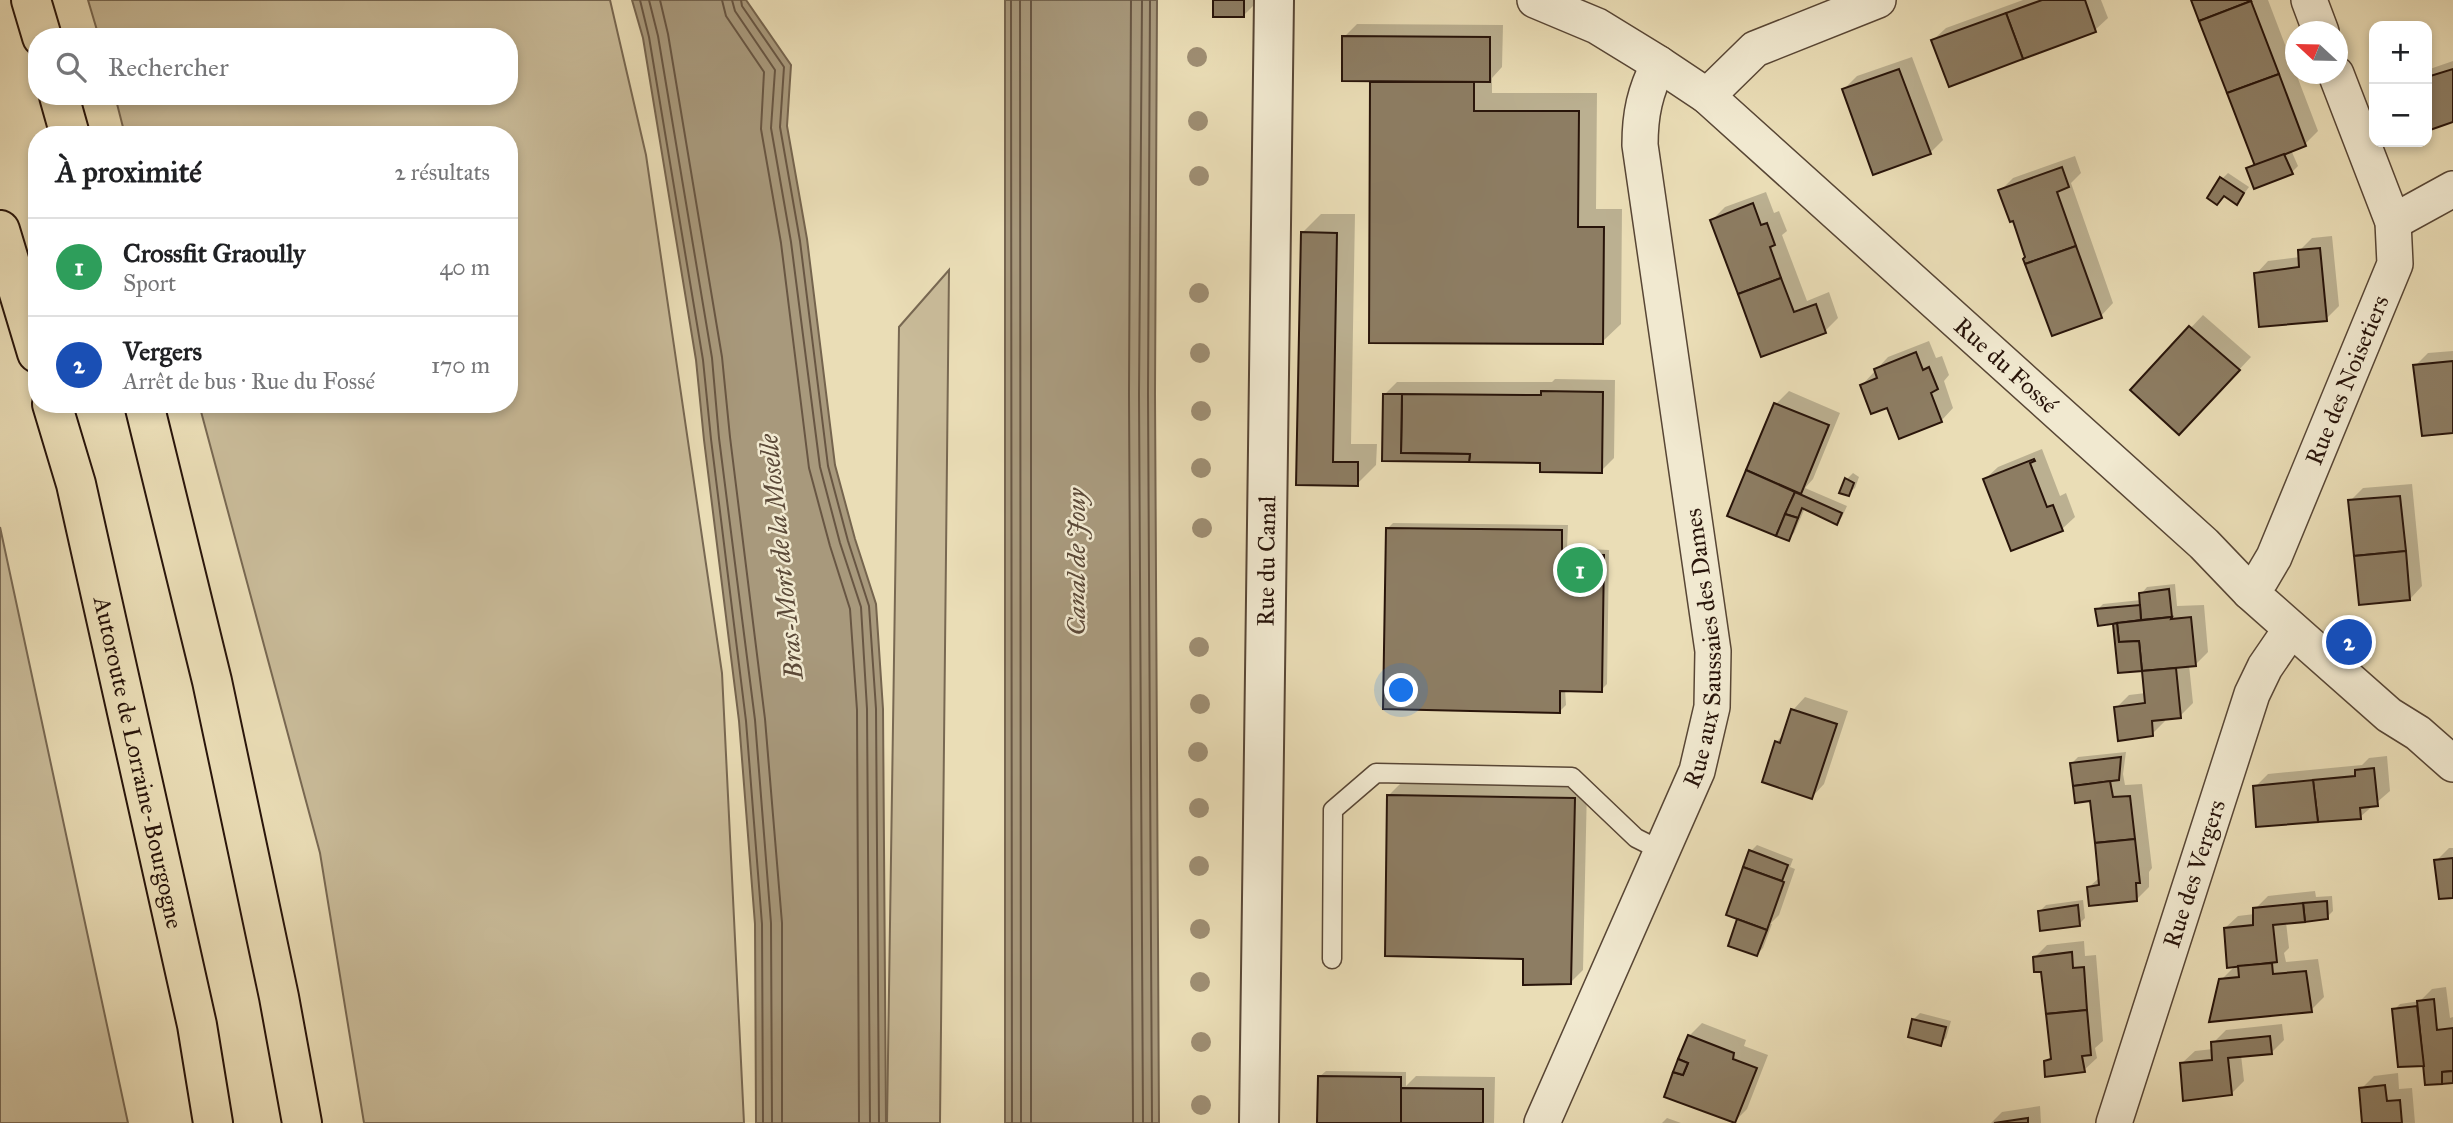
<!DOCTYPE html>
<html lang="fr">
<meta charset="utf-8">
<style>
:root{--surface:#fff;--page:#f2f2f2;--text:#202124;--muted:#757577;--line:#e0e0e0;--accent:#8f2418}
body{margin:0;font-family:"IM FELL Great Primer",serif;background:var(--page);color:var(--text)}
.controls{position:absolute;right:21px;top:21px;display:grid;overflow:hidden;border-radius:14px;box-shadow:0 4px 10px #0003}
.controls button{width:63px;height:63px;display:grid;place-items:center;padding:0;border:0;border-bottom:2px solid var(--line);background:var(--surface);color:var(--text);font:35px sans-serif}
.compass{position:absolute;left:2285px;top:21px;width:63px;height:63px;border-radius:50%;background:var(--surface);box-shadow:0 4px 10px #0003;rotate:292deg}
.you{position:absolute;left:1402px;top:691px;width:24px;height:24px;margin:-18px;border:5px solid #fff;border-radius:50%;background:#1a73e8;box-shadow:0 0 0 10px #1a73e833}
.badge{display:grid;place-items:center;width:46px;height:46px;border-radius:50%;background:var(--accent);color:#fff;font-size:23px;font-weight:700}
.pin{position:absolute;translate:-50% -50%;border:4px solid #fff;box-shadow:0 2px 7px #0006}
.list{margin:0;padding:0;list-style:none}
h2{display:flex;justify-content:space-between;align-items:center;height:91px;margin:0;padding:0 28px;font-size:30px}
h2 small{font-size:23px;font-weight:400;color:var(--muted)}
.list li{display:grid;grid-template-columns:46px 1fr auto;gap:21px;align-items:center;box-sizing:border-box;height:98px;padding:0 28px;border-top:2px solid var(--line)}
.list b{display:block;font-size:26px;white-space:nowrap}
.list p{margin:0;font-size:23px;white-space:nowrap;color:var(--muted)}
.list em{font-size:23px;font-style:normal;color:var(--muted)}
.icon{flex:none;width:38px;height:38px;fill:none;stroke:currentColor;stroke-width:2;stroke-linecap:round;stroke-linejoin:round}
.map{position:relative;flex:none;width:2453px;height:1123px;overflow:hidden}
.search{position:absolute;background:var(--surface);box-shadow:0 4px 10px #0003;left:28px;top:28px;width:490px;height:77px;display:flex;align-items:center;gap:18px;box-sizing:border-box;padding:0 24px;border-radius:28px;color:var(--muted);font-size:26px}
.panel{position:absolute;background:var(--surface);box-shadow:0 4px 10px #0003;left:28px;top:126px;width:490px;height:287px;border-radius:28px}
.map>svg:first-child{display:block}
</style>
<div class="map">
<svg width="2453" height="1123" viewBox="0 0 2453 1123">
<rect width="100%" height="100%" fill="#eaddb6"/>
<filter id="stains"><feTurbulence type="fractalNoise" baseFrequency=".00286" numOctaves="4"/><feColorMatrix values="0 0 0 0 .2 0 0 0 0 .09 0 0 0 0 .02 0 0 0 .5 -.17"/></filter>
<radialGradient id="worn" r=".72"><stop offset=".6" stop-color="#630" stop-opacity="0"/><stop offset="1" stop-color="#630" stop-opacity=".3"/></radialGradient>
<g fill="#c9bb99" stroke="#786852" stroke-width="2">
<polygon points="88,0 610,0 646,155 722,673 744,1123 364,1123 320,853 199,404 509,404 509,135 125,135 115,96 509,96 509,37 99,37"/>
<polygon points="949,270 940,1123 887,1123 899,327"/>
<polygon points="0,527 128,1123 0,1123"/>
</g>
<g fill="#a8997c" stroke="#75644e" stroke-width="2">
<polygon points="632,0 746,0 791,65 787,126 807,239 835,465 855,539 876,604 883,709 886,1123 756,1123 755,924 739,721 704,440 696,360 643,38"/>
<polygon points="1005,0 1157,0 1155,394 1159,1123 1005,1123"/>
</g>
<g fill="#0003">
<polygon points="1215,0 1256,0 1256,3 1243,16"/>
<polygon points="2023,0 2101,0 2108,18 2095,30 1933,40 1946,28"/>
<polygon points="2193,0 2268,0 2318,131 2305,144 2291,150 2298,166 2292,172 2248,168 2255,162"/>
<polygon points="1357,24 1503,25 1502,67 1492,78 1492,93 1597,93 1596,209 1622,209 1621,324 1602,342 1372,82 1375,80 1344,37"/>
<polygon points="1912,57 1943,140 1930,153 1844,89 1857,76"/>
<polygon points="2453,61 2453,120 2427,129 2427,70"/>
<polygon points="2075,156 2081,173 2071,183 2113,303 2101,316 2014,219 2000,191 2013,178"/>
<polygon points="2228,173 2249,187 2237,203 2225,195 2222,179"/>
<polygon points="1766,192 1774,213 1779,211 1787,231 1782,235 1807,301 1829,292 1838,318 1825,331 1762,355 1712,220 1725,207"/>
<polygon points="1321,214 1355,214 1351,444 1377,444 1376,465 1357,484 1298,483 1302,233"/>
<polygon points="2332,236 2339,306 2326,319 2256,274 2268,261 2300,257 2299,251 2312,238"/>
<polygon points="2203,315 2251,357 2192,420 2132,390"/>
<polygon points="1929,341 1936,358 1942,356 1949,375 1944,381 1953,408 1941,421 1888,406 1862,385 1888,357"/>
<polygon points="2453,351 2453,431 2415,366 2428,353"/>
<polygon points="1555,379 1615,380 1614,458 1601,471 1542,462 1384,395 1397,382 1552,382"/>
<polygon points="1789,391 1840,413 1813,479 1805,488 1847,506 1842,517 1837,522 1805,508 1794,533 1788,539 1729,515 1776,404"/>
<polygon points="2042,449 2060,496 2066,493 2075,517 2062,529 1985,479 1998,467"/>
<polygon points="1853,473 1859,477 1855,488 1848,494 1847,479"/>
<polygon points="2412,484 2422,586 2410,599 2350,501 2363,488"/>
<polygon points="1393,523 1568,525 1567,548 1609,550 1607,684 1601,690 1565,689 1566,705 1560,711 1387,529"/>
<polygon points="2175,584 2177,606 2204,605 2208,652 2195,665 2189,665 2193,703 2180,716 2165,718 2165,721 2152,734 2116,708 2129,695 2146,693 2144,669 2114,622 2097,610 2103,604 2141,600 2141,594 2147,587"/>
<polygon points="1805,697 1848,711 1824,784 1812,797 1776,742 1785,733 1793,710"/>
<polygon points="2126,752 2123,774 2125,785 2142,784 2152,868 2149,872 2149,887 2137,899 2089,887 2100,877 2092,799 2072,763 2078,757"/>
<polygon points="2387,756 2390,791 2360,817 2255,787 2268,774 2362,765 2369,758"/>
<polygon points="1401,783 1587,786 1583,970 1570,983 1525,957 1389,795"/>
<polygon points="1757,845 1793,859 1790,867 1795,869 1779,915 1770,924 1772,924 1763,948 1757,954 1738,920 1745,868 1751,851"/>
<polygon points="2449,848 2453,848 2453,896 2436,861"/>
<polygon points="2315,891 2316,897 2332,896 2333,911 2327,917 2286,922 2289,948 2284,953 2286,962 2318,959 2324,997 2311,1010 2221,980 2236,965 2225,928 2238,916 2255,914 2255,909 2268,896"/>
<polygon points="2083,900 2085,918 2079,924 2040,911 2046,905"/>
<polygon points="2084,941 2085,956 2096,955 2103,1041 2095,1048 2097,1058 2084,1070 2046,1062 2053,1055 2043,970 2034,958 2047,945"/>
<polygon points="2446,987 2450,1018 2453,1017 2453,1081 2425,1064 2394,1010 2400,1004 2420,1001 2432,989"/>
<polygon points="1920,1013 1951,1021 1946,1038 1940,1044 1914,1019"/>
<polygon points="1702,1023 1746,1040 1744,1046 1768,1055 1747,1109 1734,1122 1689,1036"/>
<polygon points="2282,1024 2284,1040 2271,1053 2241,1055 2244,1081 2231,1094 2182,1063 2195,1051 2213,1049 2213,1043 2226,1030"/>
<polygon points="1326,1071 1406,1072 1406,1086 1416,1076 1495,1077 1494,1123 1319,1123 1319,1077"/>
<polygon points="2398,1073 2399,1089 2412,1088 2415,1123 2364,1123 2361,1089 2374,1076"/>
<polygon points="2040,1106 2041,1123 1991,1123 2002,1112"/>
<polygon points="1667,1118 1681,1123 1662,1123"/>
</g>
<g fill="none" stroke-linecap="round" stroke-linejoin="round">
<g stroke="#685643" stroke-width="2">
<polyline points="640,0 649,37 703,360 711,439 746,721 762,924 763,1123"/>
<polyline points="649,0 658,36 712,358 719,438 755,720 771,923 772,1123"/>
<polyline points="660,0 668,34 722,357 730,437 765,719 782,923 782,1123"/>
<polyline points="722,0 726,16 764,72 761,129 781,243 809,468 830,546 850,609 857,710 859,1123"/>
<polyline points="732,0 735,11 775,70 771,128 791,242 820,467 840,543 861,607 867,709 870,1123"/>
<polyline points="741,0 742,6 784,67 780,127 800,241 828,466 848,541 869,606 876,709 879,1123"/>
<polyline points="1011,0 1012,1123"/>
<polyline points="1020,0 1021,1123"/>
<polyline points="1031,0 1031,1123"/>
<polyline points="1131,0 1129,394 1133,1123"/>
<polyline points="1142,0 1139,394 1143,1123"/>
<polyline points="1150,0 1148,394 1152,1123"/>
</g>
</g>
<g fill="#8d7d63" stroke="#28140a" stroke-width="2">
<rect x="1213" y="0" width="31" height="17"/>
<polygon points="2042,0 2085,0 2096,32 2023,59 2006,13"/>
<polygon points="2191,0 2250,0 2251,1 2199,21"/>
<polygon points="2251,1 2279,74 2227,93 2199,21"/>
<polygon points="2006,13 2023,59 1949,87 1931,40"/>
<polygon points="1342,36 1490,37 1490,82 1342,81"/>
<polygon points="1899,69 1931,154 1873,175 1842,89"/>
<polygon points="2453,69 2453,122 2427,131 2427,77"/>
<polygon points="2279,74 2306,146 2255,166 2227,93"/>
<polygon points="1370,82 1474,82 1474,111 1579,111 1578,227 1604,227 1603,344 1369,343"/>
<polygon points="2284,154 2293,174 2254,189 2246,168"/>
<polygon points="2062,167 2069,187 2057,192 2076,246 2025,264 2023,259 2025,257 2013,221 2010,222 1998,190"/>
<polygon points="2220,177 2244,193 2237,205 2224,196 2217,205 2207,198"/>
<polygon points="1753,203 1761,225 1767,223 1775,245 1770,247 1781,278 1738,294 1710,220"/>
<polygon points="1301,232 1337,233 1333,462 1358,462 1358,486 1296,485"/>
<polygon points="2076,246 2102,318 2052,336 2025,264"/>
<polygon points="2320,248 2327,321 2259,327 2254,273 2299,267 2298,250"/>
<polygon points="1781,278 1794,312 1816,304 1826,333 1761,357 1738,294"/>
<polygon points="2189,326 2240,370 2179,435 2130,390"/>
<polygon points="1916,352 1923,370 1929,367 1938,389 1931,393 1942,422 1899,439 1887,408 1871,414 1860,385 1877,378 1874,369"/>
<polygon points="2453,361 2453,433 2422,436 2413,365"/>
<polygon points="1541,391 1603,392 1602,473 1540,472 1540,463 1469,462 1470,454 1401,453 1402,394 1541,395"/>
<polygon points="1383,394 1402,394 1401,453 1470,454 1469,462 1382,461"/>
<polygon points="1774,403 1829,425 1801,494 1746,470"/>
<polygon points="2034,459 2035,461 2030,463 2047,507 2053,505 2063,531 2011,551 1983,479"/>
<polygon points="1746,470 1795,492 1776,536 1727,516"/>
<polygon points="1845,478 1854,483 1849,496 1839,493"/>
<polygon points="1795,492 1842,513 1837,525 1802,508 1798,518 1785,514"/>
<polygon points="2400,496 2406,551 2354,556 2348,500"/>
<polygon points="1785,514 1798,518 1789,541 1776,536"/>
<polygon points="1386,528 1562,530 1562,554 1604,555 1602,692 1560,691 1560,713 1383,709"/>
<polygon points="2406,551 2410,600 2359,605 2354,556"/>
<polygon points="2169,589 2172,617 2141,620 2139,593"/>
<polygon points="2140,605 2141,620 2098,626 2095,609"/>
<polygon points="2172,617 2171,619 2191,617 2196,666 2142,671 2139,641 2119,642 2117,623"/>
<polygon points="2117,623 2119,642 2139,641 2142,671 2118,673 2113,624"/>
<polygon points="2176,668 2181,718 2152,721 2153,736 2118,741 2114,707 2145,703 2142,671"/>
<polygon points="1791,709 1837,724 1812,799 1762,782 1775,741 1780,743"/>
<polygon points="2121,757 2119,780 2073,786 2070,763"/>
<polygon points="2374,768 2378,806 2360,808 2361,819 2318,822 2313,780 2355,776 2355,770"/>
<polygon points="2313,780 2318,822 2256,827 2253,786"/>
<polygon points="2110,781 2113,797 2130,796 2135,839 2095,843 2090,801 2075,803 2073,786"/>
<polygon points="1387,795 1575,798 1571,984 1523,985 1523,959 1385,956"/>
<polygon points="2135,839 2140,883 2136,883 2137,901 2089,906 2087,887 2099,885 2095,843"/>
<polygon points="1749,850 1788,865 1782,881 1743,867"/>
<polygon points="2453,858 2453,898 2439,899 2434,860"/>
<polygon points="1743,867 1784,882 1767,930 1726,915"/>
<polygon points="2327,901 2328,919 2305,922 2303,903"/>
<polygon points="2303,903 2305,922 2273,925 2277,962 2227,968 2224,928 2253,925 2253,908"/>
<polygon points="2078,905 2080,926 2040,931 2038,911"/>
<polygon points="1737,919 1767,930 1757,956 1728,946"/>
<polygon points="2072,952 2073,968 2084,967 2087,1010 2046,1014 2041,972 2034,972 2033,957"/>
<polygon points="2272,963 2273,974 2306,971 2312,1012 2209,1022 2219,979 2239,977 2238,966"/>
<polygon points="2434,999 2437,1030 2453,1028 2453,1071 2442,1072 2442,1084 2425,1085 2417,1001"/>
<polygon points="2417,1006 2424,1066 2398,1067 2392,1009"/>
<polygon points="2087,1010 2091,1055 2082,1056 2085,1072 2045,1077 2044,1061 2051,1059 2046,1014"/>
<polygon points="1912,1019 1946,1027 1941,1046 1908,1037"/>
<polygon points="1688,1035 1734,1053 1733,1059 1757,1068 1735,1123 1664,1097 1673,1072 1683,1075 1688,1063 1678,1059"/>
<polygon points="2270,1036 2272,1054 2228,1058 2232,1095 2183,1101 2180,1063 2212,1060 2211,1042"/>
<polygon points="1678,1059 1688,1063 1683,1075 1673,1072"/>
<polygon points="2453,1071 2453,1083 2442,1084 2442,1072"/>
<polygon points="1318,1076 1401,1077 1401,1123 1317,1123"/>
<polygon points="2385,1085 2387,1101 2400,1100 2402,1123 2362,1123 2359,1088"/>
<polygon points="1401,1088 1483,1089 1483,1123 1401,1123"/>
<polygon points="2028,1118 2028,1123 1994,1123"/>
</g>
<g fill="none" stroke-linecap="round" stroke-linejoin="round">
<g stroke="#584635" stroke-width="21">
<polyline id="service" points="1332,959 1333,810 1376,773 1572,777 1636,838 1662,851"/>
</g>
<g stroke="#584635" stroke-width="38">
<g id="minor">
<path id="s1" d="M1535,0L1597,26L1659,64L1707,96L2204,544L2250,592L2389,715L2418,733L2453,764"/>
<polyline points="2309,0 2321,32"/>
<polyline points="1707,96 1755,49 1878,0"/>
<polyline points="2393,222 2453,189"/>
<path id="s2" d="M2250,592L2261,579L2274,557L2395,264L2393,222L2336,74"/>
<path id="s3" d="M1542,1123L1697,771L1712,707L1713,651L1640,145C1640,114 1645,91 1659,64"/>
<path id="s4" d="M2114,1123L2252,694L2265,667L2291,629"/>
</g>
</g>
<g stroke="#584635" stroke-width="42">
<g id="tertiary">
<path id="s5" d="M1259,1123L1274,0"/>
</g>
</g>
<g stroke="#28140a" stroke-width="42">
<g id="motorway">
<polyline points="31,0 42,37"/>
<polyline points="59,96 70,135"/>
<polyline points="0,230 37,353"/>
<path id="s6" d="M52,404L76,484L197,1025L213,1123"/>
<polyline points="144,404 212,681 279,997 302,1123"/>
</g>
</g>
<use href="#service" stroke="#f1e9d0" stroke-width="18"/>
<use href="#minor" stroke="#f1e9d0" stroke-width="35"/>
<use href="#tertiary" stroke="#f1e9d0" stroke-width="38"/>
<use href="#motorway" stroke="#eaddb6" stroke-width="38"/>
</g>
<g fill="#9e8e73">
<circle cx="1197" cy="57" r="10"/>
<circle cx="1198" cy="121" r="10"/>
<circle cx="1199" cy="176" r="10"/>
<circle cx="1199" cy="293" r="10"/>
<circle cx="1200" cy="353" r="10"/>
<circle cx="1201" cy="411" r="10"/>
<circle cx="1201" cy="468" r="10"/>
<circle cx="1202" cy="528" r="10"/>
<circle cx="1199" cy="647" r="10"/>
<circle cx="1200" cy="704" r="10"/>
<circle cx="1198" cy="752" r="10"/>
<circle cx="1199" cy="808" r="10"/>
<circle cx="1199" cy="866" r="10"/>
<circle cx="1200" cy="929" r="10"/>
<circle cx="1200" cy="982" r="10"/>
<circle cx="1201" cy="1042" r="10"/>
<circle cx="1201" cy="1105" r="10"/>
</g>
<g text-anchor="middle" stroke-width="5" stroke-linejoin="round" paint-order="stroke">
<g font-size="24" fill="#28140a" stroke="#f1e9d0">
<text dy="8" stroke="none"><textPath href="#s1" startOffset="600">Rue du Fossé</textPath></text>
<text dy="8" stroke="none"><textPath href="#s2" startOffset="234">Rue des Noisetiers</textPath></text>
<text dy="8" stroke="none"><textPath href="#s5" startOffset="562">Rue du Canal</textPath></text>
<text dy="8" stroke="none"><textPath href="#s3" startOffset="509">Rue aux Saussaies des Dames</textPath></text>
<text dy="8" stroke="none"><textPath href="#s6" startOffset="369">Autoroute de Lorraine-Bourgogne</textPath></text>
<text dy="8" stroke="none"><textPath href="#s4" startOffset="262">Rue des Vergers</textPath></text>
</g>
<g font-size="26" font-style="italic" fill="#5b4938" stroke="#f1e9d0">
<text transform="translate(781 557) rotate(-96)" y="9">Bras-Mort de la Moselle</text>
<text transform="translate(1076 562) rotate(-90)" y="9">Canal de Jouy</text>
</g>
</g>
<rect width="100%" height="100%" filter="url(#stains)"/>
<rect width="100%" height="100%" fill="url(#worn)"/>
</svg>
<div class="controls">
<button>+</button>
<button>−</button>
</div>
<svg class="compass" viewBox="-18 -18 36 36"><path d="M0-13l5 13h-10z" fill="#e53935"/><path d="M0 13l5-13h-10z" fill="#757577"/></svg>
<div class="you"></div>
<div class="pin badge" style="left:1580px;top:570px;background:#2e9e5b">1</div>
<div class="pin badge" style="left:2349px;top:642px;background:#1a4fb4">2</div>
<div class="search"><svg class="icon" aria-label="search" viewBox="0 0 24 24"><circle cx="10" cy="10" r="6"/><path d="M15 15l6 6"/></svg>Rechercher</div>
<section class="panel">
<h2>À proximité<small>2 résultats</small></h2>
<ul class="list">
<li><span class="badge" style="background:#2e9e5b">1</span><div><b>Crossfit Graoully</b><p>Sport</p></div><em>40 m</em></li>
<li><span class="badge" style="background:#1a4fb4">2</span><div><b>Vergers</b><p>Arrêt de bus · Rue du Fossé</p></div><em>170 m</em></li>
</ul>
</section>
</div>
